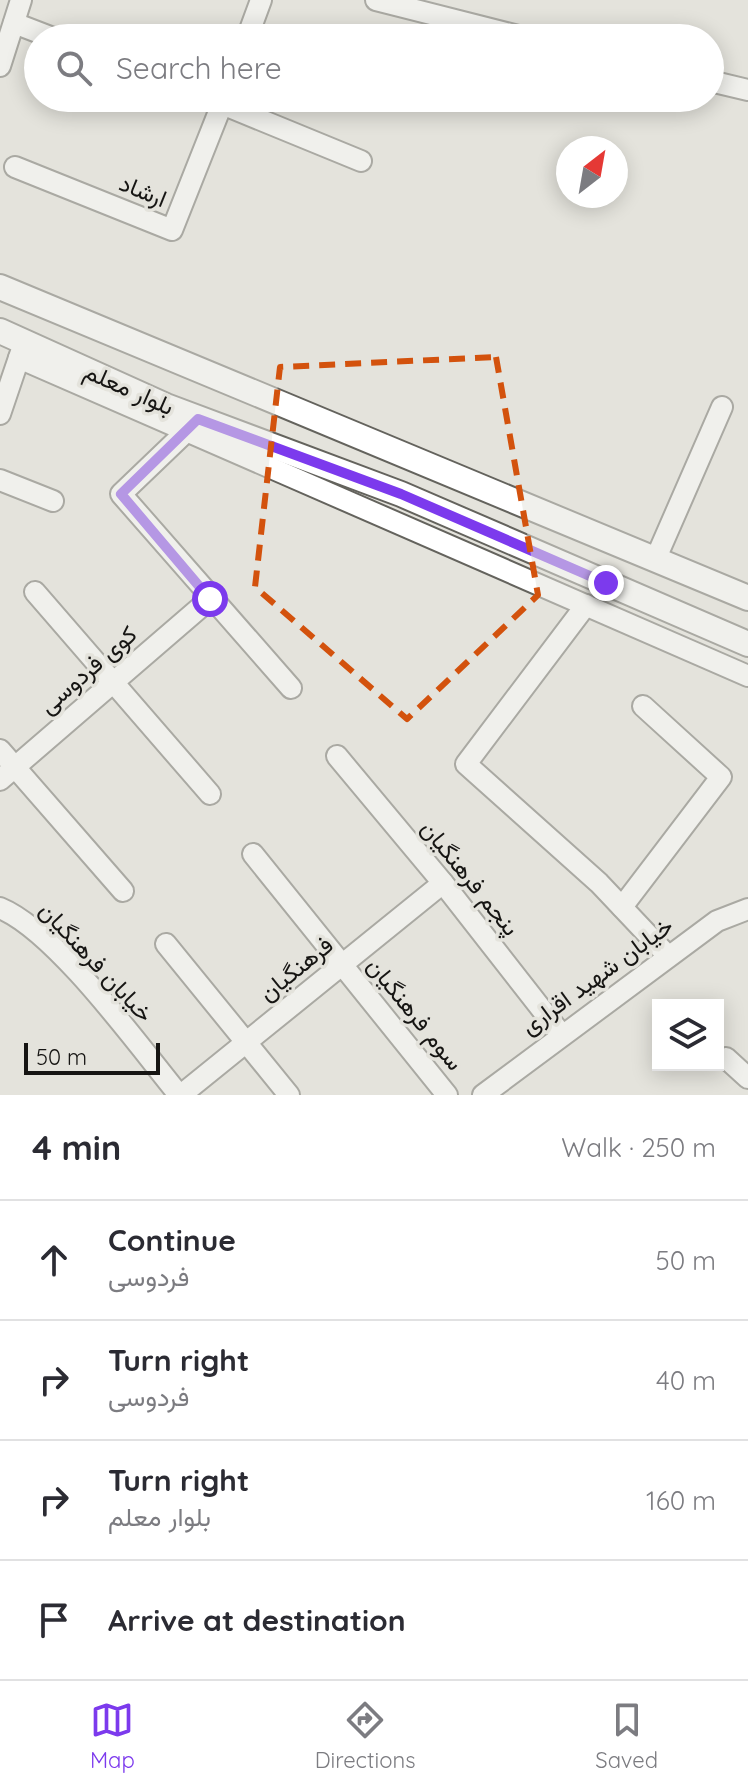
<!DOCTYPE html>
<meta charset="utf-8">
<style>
:root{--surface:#fff;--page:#f7f7f7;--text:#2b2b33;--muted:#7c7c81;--line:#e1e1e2;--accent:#7c3aed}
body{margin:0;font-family:Quicksand,Vazirmatn,sans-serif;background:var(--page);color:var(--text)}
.controls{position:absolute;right:24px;bottom:24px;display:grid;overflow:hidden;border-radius:0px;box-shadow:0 4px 20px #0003}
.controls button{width:72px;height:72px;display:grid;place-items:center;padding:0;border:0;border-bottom:2px solid var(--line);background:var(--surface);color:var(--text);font:40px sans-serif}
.compass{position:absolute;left:556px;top:136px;width:72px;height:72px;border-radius:50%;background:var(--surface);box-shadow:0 4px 20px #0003;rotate:31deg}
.scale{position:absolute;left:24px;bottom:20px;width:136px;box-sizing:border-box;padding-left:8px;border:4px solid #161513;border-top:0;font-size:22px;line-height:28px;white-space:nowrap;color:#161513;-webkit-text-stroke:6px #e4e3dc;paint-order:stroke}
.stop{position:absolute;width:24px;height:24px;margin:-18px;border:6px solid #7c3aed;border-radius:50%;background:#fff}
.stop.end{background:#7c3aed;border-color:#fff;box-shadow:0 2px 8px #0008}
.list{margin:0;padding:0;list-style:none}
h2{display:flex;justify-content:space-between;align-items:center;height:104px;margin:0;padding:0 32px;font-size:34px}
h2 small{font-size:26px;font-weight:400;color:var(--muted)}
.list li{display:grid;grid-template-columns:52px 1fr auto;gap:24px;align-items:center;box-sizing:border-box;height:120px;padding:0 32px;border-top:2px solid var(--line)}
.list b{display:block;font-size:30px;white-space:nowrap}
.list p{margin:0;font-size:26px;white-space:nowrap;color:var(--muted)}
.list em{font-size:26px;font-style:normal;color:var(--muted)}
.icon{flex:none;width:44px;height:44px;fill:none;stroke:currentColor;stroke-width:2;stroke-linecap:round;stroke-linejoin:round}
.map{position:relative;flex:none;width:748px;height:1095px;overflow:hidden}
.search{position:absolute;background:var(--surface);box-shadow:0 4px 20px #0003;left:24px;right:24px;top:24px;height:88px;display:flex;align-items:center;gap:20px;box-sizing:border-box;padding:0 28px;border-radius:44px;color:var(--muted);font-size:30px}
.sheet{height:584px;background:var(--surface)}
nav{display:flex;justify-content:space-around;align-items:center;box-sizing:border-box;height:112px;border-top:2px solid var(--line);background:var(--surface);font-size:22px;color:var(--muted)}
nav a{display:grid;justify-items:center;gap:4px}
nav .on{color:var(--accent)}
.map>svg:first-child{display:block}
</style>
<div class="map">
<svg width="748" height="1095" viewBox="0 0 748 1095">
<rect width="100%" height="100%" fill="#e4e3dc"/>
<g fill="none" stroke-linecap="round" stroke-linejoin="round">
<g stroke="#64635d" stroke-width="24">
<g id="minor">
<polyline points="376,0 526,38"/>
<polyline points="14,23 53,38"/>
<polyline points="247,38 261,0"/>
<polyline points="0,66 21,0"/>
<polyline points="710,81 748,90"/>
<polyline points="15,167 172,230 222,104 361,161"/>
<polyline points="19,358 748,676"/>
<polyline points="0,414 23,346"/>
<polyline points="193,425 121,494 291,688"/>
<polyline points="0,480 53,501"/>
<polyline points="656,558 722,407"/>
<polyline points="35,592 210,794"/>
<polyline points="586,605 466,764 599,883 668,956"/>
<polyline points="0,750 123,891"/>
<polyline points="337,756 443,883 561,1034"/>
<polyline points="0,780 210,599"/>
<polyline points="253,854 447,1095"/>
<polyline points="622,907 721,777 643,706"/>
<path d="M0,908C56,931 138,1045 179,1095"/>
<polyline points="166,944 289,1095"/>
<polyline points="726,1058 748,1078"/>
<polyline points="181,1095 443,883"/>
<polyline points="483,1095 717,921 748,909"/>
</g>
</g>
<g stroke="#64635d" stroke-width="28">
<g id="major">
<polyline points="0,287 748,598"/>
<polyline points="0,331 166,406 401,494 748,644"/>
</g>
</g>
<use href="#minor" stroke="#fff" stroke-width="20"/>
<use href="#major" stroke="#fff" stroke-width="24"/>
</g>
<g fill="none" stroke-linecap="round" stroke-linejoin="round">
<polyline stroke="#7c3aed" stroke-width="10" points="210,599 121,494 198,419 401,494 606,583"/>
</g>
<path d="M0 0H748V1095H0ZM496,357L538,595L407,719L255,587L280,367Z" fill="#e4e3dc" fill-opacity=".55" fill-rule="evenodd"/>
<path fill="none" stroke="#d3520d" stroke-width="6" stroke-dasharray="16 10" stroke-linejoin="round" d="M496,357L538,595L407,719L255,587L280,367Z"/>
<g text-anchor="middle" stroke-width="7" stroke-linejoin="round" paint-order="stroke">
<g font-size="24" fill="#161513" stroke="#e4e3dc">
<text transform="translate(143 191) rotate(22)" y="8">ارشاد</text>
<text transform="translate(129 389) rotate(24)" y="8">بلوار معلم</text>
<text transform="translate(88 670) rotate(-41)" y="8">کوی فردوسی</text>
<text transform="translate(470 878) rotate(51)" y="8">پنجم فرهنگیان</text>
<text transform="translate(96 962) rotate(47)" y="8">خیابان فرهنگیان</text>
<text transform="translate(296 969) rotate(-39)" y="8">فرهنگیان</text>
<text transform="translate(597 976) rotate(-36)" y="8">خیابان شهید اقراری</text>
<text transform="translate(415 1014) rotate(51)" y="8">سوم فرهنگیان</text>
</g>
</g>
</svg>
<div class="controls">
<button><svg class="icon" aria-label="layers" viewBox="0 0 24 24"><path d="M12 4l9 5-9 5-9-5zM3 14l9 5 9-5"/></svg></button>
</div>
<svg class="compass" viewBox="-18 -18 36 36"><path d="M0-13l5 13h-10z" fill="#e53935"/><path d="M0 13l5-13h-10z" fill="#7c7c81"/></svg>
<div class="scale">50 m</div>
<div class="stop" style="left:210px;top:599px"></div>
<div class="stop end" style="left:606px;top:583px"></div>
<div class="search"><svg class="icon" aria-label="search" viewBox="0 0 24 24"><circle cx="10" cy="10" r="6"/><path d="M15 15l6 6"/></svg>Search here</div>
</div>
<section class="sheet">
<h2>4 min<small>Walk · 250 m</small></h2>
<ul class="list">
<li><svg class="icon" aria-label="ahead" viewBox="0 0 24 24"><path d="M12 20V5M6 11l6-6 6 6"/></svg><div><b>Continue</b><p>فردوسی</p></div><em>50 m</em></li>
<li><svg class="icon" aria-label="right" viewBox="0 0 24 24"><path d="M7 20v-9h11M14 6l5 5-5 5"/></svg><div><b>Turn right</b><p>فردوسی</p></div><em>40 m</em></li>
<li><svg class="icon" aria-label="right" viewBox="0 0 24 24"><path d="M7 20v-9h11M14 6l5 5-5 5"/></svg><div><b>Turn right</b><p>بلوار معلم</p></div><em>160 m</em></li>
<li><svg class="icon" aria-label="arrive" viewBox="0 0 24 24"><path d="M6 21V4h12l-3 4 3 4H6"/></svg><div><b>Arrive at destination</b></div></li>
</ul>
</section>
<nav>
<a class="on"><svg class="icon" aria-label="map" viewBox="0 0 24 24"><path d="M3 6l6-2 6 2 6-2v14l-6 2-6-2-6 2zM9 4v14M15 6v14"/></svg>Map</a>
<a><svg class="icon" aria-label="directions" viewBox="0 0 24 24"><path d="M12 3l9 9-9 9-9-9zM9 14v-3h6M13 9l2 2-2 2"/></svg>Directions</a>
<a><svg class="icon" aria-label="saved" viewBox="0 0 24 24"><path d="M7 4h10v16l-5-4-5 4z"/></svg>Saved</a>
</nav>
